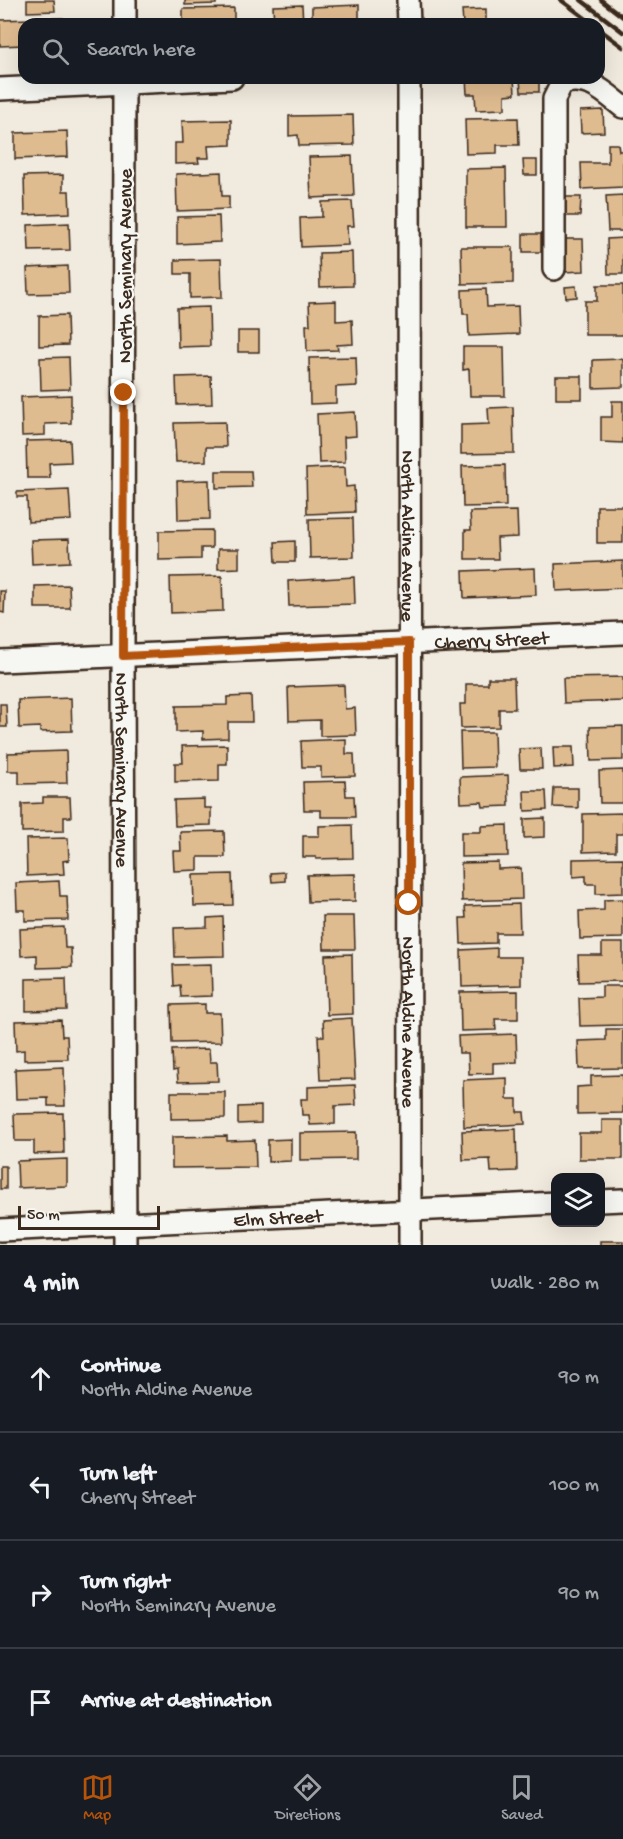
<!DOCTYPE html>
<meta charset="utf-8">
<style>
:root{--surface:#171b24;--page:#242831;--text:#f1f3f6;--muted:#9ea1a6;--line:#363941;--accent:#b45309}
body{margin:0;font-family:"Gochi Hand",sans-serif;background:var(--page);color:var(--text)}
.controls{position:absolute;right:18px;bottom:18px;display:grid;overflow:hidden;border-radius:12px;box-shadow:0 6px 24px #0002}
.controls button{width:54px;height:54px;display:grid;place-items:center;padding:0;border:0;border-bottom:2px solid var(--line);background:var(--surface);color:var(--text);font:30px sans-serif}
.scale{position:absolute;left:18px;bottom:15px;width:142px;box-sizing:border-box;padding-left:6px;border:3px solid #3b2a1e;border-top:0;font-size:16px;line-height:21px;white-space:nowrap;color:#3b2a1e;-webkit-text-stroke:4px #f6f6f2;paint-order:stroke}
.stop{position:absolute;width:18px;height:18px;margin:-14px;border:4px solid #b45309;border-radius:50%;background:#fff}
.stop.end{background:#b45309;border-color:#fff;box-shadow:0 2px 6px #0008}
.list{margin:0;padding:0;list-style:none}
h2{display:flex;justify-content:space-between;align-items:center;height:78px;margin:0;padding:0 24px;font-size:26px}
h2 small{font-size:20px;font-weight:400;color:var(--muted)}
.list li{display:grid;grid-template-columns:39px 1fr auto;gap:18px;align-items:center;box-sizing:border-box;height:108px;padding:0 24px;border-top:2px solid var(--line)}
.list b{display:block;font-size:22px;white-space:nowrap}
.list p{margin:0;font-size:20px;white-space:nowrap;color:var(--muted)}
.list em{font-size:20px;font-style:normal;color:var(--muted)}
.icon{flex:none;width:33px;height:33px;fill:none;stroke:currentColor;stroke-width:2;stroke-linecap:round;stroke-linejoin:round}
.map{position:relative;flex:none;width:623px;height:1245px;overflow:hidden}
.search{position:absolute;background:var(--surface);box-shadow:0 6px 24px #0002;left:18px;right:18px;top:18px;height:66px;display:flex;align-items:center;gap:15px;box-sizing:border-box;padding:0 21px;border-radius:18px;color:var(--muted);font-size:22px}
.sheet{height:510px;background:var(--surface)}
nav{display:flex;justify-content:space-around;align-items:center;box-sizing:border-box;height:84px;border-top:2px solid var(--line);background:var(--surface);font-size:16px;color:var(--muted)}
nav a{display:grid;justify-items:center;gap:3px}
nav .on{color:var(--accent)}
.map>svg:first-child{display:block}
</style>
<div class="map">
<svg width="623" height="1245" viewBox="0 0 623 1245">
<rect width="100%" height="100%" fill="#f1eade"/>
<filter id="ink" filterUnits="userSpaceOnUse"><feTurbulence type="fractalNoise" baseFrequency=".0167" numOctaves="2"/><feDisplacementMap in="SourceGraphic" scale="12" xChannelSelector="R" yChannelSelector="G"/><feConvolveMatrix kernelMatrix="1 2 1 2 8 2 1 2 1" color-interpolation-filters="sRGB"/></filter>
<g filter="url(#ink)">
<g fill="#dfbb90" stroke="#3b2a1e" stroke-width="1.5">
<polygon points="27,0 54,0 55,11 27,12"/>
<polygon points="185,0 216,0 216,4 185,5"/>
<polygon points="302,5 303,24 274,24 273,6"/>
<polygon points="359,5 359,24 312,24 312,7"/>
<polygon points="234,8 234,24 183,24 183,9"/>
<polygon points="486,9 486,24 463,24 462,10"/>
<polygon points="63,18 64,24 24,24 24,45 0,46 0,20"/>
<polygon points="466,78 514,78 515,94 505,95 505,109 476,110 475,94 467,94"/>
<polygon points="520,78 539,78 539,92 521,92"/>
<polygon points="603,110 604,132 581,133 580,111"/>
<polygon points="353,115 354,145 299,146 298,135 289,136 289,116"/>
<polygon points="518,118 519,145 497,145 497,153 466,154 465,119"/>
<polygon points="231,120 231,145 208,146 209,158 198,158 199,163 175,164 175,143 183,143 182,121"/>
<polygon points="67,131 68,157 15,159 15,133"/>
<polygon points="608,144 618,144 619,151 623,151 623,187 582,189 581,163 608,163"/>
<polygon points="352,156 354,196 311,198 309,157"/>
<polygon points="523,160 537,160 537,175 524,175"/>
<polygon points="506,168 507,227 466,227 466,169"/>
<polygon points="221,172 222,196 229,196 229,209 177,211 176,174"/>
<polygon points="63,175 63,191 69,191 70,213 25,215 24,176"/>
<polygon points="623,195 623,231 608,231 606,196"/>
<polygon points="559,197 581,197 580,216 559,216"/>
<polygon points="352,201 354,226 347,226 348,245 301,247 300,218 322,217 322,202"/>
<polygon points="219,216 220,242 177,244 177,217"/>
<polygon points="69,223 70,250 29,251 28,225"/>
<rect x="523" y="234" width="18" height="18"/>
<polygon points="623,238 623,274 608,274 607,239"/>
<polygon points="562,239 583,239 584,271 563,272"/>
<polygon points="461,247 513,247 513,283 462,284"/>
<polygon points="352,252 353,286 320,287 319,253"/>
<polygon points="221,259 222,297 190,298 190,274 175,274 175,260"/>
<polygon points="68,266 69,293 28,294 27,268"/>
<polygon points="597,285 623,285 623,335 585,335 585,301 597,301"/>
<polygon points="576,286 577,297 566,298 565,287"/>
<polygon points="486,289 487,307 518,306 519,334 469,336 468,314 463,314 462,290"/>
<polygon points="336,301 336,321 352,320 353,344 337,345 338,350 307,351 306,325 310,325 309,302"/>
<polygon points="209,307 210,346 178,347 177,308"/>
<polygon points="67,315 68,345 39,346 39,316"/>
<rect x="238" y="331" width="21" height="21"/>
<polygon points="463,347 504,347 505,396 470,396 469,369 463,370"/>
<polygon points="69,357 70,389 41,390 40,358"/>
<polygon points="356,357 357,386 336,387 336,403 310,404 309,358"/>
<polygon points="623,359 623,387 593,388 593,360"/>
<polygon points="211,376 212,404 177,405 176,377"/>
<rect x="556" y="376" width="26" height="23"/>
<polygon points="71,395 71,423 45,424 45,435 22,436 21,397"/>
<polygon points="612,401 623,401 623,443 601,442 601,417 612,417"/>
<polygon points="513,407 514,453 461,454 461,425 489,424 488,408"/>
<polygon points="355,412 356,436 344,437 345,462 319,463 317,414"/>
<polygon points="225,422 226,447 206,447 206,461 176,462 174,423"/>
<polygon points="70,440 71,462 49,463 50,478 27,478 26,441"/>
<polygon points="505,465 506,506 463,507 462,466"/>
<polygon points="345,467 346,487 354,486 355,512 307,514 306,469"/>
<polygon points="216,471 251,471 252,487 216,488"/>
<polygon points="209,480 210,519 178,520 177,481"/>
<polygon points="69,490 71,520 28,522 27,497 17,497 17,492"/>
<rect x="597" y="506" width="26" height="37"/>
<polygon points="517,511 518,537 497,538 498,559 465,559 465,530 471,530 470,512"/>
<polygon points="353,518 354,557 310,558 309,519"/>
<polygon points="212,530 212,548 201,548 201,559 159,560 159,531"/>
<polygon points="69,539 70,562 32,564 31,540"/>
<polygon points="295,541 295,562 276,562 275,542"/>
<polygon points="218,549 239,549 239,568 218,569"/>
<polygon points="623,561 623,588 556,591 555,564"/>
<polygon points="535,568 536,595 464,598 463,571"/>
<polygon points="222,576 223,611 171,613 170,577"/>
<polygon points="354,577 355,604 289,606 288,581"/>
<polygon points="69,585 70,608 35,608 35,586"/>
<polygon points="0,591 5,591 4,613 0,612"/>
<polygon points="623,677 623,701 564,703 563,678"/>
<polygon points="488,678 514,678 515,709 499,709 499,727 461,728 460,704 466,704 466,684 488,684"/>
<polygon points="344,685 345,709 355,708 356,735 320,736 320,720 289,721 288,687"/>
<polygon points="251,696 252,722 228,722 228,738 203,739 203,731 176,732 176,706 227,705 227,697"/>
<polygon points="71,698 72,731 40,732 40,727 19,728 18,700"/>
<polygon points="0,704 6,704 7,727 0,727"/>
<polygon points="623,726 623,760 591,761 590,727"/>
<polygon points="460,732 494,732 495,767 461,768"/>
<polygon points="346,739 346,754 354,754 355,776 321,777 321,767 302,767 301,741"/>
<polygon points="227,745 227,764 219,764 219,781 175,782 175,763 183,763 182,746"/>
<polygon points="553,747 573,747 574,767 554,768"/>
<polygon points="541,748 542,769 520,769 519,749"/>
<polygon points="66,751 67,783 19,784 19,771 8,771 8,753"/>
<polygon points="623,770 623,803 600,803 599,771"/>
<polygon points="508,775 509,806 483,807 482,802 461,803 460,777"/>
<polygon points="345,781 346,796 354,796 355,817 321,817 321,810 304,810 303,782"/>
<polygon points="554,788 578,788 578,808 553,807"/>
<polygon points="524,791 546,791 547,810 525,811"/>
<polygon points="43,797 70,797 71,817 64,817 64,831 22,832 22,804 43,803"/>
<polygon points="204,799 204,808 211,808 211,825 175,826 174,800"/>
<polygon points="623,813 623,834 616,834 616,851 583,852 583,814"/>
<polygon points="545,818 545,837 524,838 524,819"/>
<polygon points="352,825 353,858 316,859 316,857 303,857 303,836 319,836 319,826"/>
<polygon points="507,825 508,856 461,857 461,832 481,832 481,826"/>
<polygon points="224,831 225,857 198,857 198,870 174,871 173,851 181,851 180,832"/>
<polygon points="68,838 69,860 63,861 64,874 27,876 26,839"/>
<polygon points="623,858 623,893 596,894 596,884 586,884 586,876 573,877 573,859"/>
<polygon points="498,862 498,869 521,868 522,899 462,901 461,863"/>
<polygon points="285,872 285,881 272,882 271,873"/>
<polygon points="232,874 233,905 194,906 193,875"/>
<polygon points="355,874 355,901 308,902 307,875"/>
<polygon points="59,881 60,896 67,896 68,920 25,921 25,910 17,910 16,883"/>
<polygon points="623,899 623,938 580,939 579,911 604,910 604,900"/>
<polygon points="519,904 520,933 496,933 496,943 461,944 460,918 466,918 465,906"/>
<polygon points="323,916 354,916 355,949 324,949"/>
<polygon points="223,917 224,956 175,957 174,928 207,927 207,918"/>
<polygon points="64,927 65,948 71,948 72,967 37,968 37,955 21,956 20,929"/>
<polygon points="602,943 623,943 623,981 579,982 578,955 602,955"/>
<polygon points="497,948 497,957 521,957 521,985 462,987 461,950"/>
<polygon points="352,954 353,1014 327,1015 325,955"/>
<polygon points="211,964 212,996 181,997 180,985 174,986 173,965"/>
<polygon points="66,978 67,1010 26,1011 26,979"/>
<polygon points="602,986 623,986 623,1025 580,1026 579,998 602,997"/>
<polygon points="518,991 518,1019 495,1019 496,1030 461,1031 460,992"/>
<polygon points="205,1004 205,1013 220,1013 221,1042 172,1043 171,1005"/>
<polygon points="352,1018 355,1079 320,1080 318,1036 324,1036 323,1020"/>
<polygon points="61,1020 62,1036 67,1036 68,1059 24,1060 24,1050 16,1051 15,1021"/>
<polygon points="606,1029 623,1029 623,1068 579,1069 578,1041 606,1040"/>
<polygon points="516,1034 517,1062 493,1063 493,1073 469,1074 468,1053 459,1053 458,1036"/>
<polygon points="209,1049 210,1062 217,1062 218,1081 178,1082 177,1070 173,1071 172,1050"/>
<polygon points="64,1067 65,1106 48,1106 48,1098 16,1099 15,1069"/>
<polygon points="623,1075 623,1113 577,1114 577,1087 591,1086 591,1076"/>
<polygon points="507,1078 507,1099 517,1099 517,1112 524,1112 525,1124 464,1127 463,1080"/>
<polygon points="355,1085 356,1105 335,1106 335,1124 310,1125 309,1115 302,1115 301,1099 308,1099 308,1087"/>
<polygon points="171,1092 225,1092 225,1118 171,1119"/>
<polygon points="261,1106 261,1123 238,1124 238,1107"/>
<polygon points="63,1113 64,1153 34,1154 34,1141 15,1141 14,1114"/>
<polygon points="602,1120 623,1120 623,1159 579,1159 579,1133 602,1133"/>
<polygon points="516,1129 517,1171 491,1172 490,1159 463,1160 462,1131"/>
<polygon points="356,1132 356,1159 300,1160 300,1133"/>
<polygon points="227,1136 227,1141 255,1140 256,1167 172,1168 172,1137"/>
<polygon points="291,1139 291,1161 268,1162 268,1140"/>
<polygon points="67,1159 67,1186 18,1188 17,1161"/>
<rect x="0" y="1166" width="6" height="23"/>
<rect x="600" y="1241" width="23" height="4"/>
</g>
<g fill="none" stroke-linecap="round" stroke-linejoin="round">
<g stroke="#3b2a1e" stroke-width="26">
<g id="minor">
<polyline points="408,0 409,24"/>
<polyline points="125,24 125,0"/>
<path id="s1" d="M124,78L123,656L125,1245"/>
<path id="s2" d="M409,78L410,1245"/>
<polyline points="0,89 232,78"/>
<path d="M554,269V99L562,83C588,75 604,92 623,107"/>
<path id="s3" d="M0,661L623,633"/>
<polyline points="600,1201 623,1200"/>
<path id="s4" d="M0,1230L556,1203"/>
</g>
</g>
<use href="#minor" stroke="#f6f6f2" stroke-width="21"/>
<g stroke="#3b2a1e" stroke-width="4.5">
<polyline points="561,0 593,24"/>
<polyline points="581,0 623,32"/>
<polyline points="601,0 623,17"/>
<polyline points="599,29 623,47"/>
</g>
</g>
</g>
<g fill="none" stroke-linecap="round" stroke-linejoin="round" filter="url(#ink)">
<polyline stroke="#b45309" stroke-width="8" points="124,393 123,656 409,642 409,903"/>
</g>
<g text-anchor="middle" stroke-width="4.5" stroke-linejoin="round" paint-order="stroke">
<g font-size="20" fill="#3b2a1e" stroke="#f6f6f2">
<text transform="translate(124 266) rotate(-90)" y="7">North Seminary Avenue</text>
<text dy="7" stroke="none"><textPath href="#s2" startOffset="458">North Aldine Avenue</textPath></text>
<text dy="7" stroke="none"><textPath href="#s3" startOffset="492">Cherry Street</textPath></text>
<text dy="7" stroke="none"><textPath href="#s1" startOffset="692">North Seminary Avenue</textPath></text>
<text dy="7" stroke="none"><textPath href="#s2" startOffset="944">North Aldine Avenue</textPath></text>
<text dy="7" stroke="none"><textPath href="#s4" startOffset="278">Elm Street</textPath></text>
</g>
</g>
</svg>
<div class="controls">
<button><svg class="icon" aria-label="layers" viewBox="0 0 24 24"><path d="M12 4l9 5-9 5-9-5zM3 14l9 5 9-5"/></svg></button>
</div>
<div class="scale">50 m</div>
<div class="stop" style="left:409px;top:903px"></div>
<div class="stop end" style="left:124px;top:393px"></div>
<div class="search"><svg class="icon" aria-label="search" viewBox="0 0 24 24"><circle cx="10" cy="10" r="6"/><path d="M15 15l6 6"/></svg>Search here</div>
</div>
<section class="sheet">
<h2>4 min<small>Walk · 280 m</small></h2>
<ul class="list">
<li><svg class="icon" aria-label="ahead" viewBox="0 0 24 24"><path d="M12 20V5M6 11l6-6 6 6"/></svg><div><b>Continue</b><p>North Aldine Avenue</p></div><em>90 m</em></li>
<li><svg class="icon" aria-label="left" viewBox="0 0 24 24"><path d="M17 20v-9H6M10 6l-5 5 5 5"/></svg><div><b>Turn left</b><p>Cherry Street</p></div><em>100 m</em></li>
<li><svg class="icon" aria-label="right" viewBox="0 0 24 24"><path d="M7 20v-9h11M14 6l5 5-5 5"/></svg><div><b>Turn right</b><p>North Seminary Avenue</p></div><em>90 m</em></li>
<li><svg class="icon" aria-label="arrive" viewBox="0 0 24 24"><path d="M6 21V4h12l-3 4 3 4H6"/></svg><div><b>Arrive at destination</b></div></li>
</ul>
</section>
<nav>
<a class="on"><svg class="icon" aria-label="map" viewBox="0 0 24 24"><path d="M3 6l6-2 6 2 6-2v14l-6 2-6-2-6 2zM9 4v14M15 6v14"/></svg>Map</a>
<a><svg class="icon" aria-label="directions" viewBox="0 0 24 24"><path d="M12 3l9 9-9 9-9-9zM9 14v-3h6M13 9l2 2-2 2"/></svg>Directions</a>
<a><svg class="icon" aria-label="saved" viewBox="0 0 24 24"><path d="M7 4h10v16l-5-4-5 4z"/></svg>Saved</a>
</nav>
